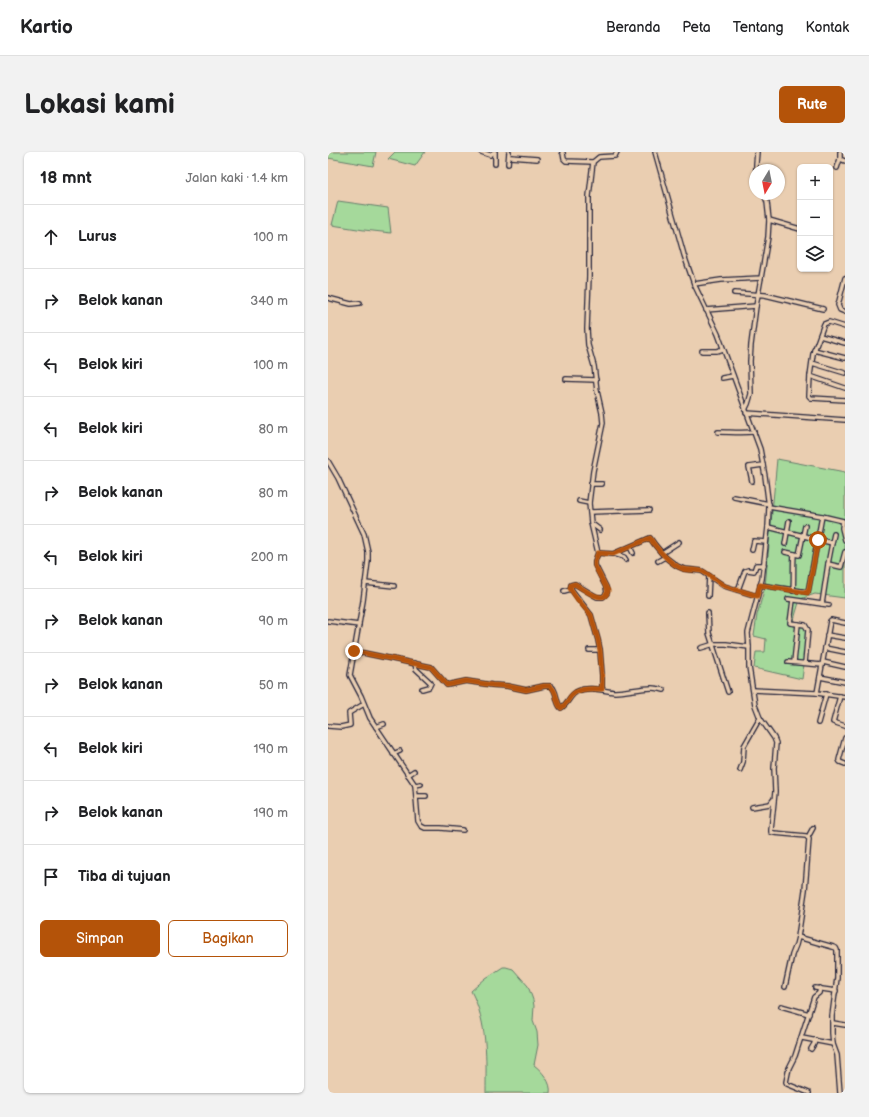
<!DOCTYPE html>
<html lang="id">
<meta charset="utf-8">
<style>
:root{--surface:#fff;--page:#f2f2f2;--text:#202124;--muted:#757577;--line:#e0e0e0;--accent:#b45309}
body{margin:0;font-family:"Balsamiq Sans",sans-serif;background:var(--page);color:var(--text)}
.controls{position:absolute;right:12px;top:12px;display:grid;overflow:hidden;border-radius:6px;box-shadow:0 1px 3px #0004}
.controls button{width:36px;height:36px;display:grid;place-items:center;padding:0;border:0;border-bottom:1px solid var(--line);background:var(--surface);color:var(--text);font:20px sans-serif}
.compass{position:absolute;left:421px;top:12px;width:36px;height:36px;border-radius:50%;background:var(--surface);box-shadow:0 1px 3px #0004;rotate:190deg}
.stop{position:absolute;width:12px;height:12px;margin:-9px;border:3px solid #b45309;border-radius:50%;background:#fff}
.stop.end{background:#b45309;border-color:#fff;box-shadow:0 1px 4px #0008}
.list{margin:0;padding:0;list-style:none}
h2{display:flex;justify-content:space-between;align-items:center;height:52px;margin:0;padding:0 16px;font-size:17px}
h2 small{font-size:13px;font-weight:400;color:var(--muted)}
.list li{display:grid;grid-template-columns:26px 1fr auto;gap:12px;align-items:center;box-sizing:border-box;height:64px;padding:0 16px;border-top:1px solid var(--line)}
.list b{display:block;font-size:15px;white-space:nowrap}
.list em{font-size:13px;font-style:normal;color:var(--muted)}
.actions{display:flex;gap:8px;padding:12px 16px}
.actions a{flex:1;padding:9px 0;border:1px solid var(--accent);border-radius:6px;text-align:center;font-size:14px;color:var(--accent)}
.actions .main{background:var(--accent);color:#fff}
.icon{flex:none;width:22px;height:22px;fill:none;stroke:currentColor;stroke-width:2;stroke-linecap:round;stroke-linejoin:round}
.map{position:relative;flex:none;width:517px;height:941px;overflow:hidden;border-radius:6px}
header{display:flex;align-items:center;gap:24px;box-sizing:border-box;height:56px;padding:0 20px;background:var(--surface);border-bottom:1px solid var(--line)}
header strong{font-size:19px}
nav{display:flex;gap:22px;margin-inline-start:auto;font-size:14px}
.intro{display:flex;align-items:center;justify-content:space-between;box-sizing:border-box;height:96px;padding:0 24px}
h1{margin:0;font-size:28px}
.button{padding:10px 18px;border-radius:6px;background:var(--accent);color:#fff;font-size:14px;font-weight:700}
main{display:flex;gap:24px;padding:0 24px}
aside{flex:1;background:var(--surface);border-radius:6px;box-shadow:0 1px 3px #0004}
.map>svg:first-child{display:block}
</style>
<header>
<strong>Kartio</strong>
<nav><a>Beranda</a><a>Peta</a><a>Tentang</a><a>Kontak</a></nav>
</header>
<div class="intro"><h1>Lokasi kami</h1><a class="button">Rute</a></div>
<main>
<aside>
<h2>18 mnt<small>Jalan kaki · 1.4 km</small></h2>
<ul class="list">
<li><svg class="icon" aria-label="ahead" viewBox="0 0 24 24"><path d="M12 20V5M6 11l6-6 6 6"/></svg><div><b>Lurus</b></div><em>100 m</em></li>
<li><svg class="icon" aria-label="right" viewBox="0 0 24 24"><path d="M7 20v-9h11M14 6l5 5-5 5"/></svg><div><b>Belok kanan</b></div><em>340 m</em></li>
<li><svg class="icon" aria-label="left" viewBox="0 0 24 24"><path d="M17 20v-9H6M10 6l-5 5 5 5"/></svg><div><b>Belok kiri</b></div><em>100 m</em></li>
<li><svg class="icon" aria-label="left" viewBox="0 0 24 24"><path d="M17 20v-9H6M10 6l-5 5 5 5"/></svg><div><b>Belok kiri</b></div><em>80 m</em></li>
<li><svg class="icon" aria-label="right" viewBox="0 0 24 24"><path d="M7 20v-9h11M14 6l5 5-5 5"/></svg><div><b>Belok kanan</b></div><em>80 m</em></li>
<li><svg class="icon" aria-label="left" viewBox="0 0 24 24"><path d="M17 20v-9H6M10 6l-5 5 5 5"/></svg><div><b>Belok kiri</b></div><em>200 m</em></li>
<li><svg class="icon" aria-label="right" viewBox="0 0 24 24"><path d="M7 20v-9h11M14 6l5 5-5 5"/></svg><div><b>Belok kanan</b></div><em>90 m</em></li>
<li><svg class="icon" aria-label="right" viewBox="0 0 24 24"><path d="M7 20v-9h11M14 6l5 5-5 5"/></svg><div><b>Belok kanan</b></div><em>50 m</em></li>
<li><svg class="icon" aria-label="left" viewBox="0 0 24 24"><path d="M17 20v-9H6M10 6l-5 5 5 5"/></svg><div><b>Belok kiri</b></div><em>190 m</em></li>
<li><svg class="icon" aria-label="right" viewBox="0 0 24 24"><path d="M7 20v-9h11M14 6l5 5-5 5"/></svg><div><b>Belok kanan</b></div><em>190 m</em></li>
<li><svg class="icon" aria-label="arrive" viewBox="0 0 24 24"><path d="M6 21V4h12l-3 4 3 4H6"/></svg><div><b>Tiba di tujuan</b></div></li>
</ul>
<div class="actions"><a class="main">Simpan</a><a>Bagikan</a></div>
</aside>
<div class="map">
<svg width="517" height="941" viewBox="0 0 517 941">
<rect width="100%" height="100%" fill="#eaceb1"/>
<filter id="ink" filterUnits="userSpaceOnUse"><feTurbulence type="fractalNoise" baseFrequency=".025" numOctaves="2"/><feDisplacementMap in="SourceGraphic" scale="8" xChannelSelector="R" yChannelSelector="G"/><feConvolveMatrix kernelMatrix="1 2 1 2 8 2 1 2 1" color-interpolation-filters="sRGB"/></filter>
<g filter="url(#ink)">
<g fill="#a5d99b" stroke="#647e6b">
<polygon points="0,0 48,0 45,14 0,6"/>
<polygon points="67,0 97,0 87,14 60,7"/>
<polygon points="10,49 60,56 63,81 36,78 4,73"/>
<polygon points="449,307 517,320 517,446 487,442 472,447 465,471 481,475 474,527 426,516 428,500 437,500 438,487 426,484 429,463 437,435"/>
<path d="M175,815H178L185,817L200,834L205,848L206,854L205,869L209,880L210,893L206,913C214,919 224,931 222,941H158C158,907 160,871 143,839L158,826Z"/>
</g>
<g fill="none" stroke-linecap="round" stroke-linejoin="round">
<g stroke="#22223b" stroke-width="6">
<g id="street">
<polyline points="153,0 162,3 166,0"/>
<polyline points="234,0 235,1 236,7 238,9 265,10"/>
<polyline points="327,0 356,103 366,132 390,182 432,297 437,324 441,355 440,375 434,427 420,481 421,495 421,515 427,553 432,566 446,586 448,591 446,616 447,640 443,678 443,680 446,681 478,684 481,687 477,738 470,785 505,795 508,796 509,798 509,826 504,864 504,881 505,892 509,903 512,941"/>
<polyline points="512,0 512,7 517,9"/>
<polyline points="183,5 209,7"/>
<polyline points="167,12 167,0"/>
<polyline points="180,12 181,0"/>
<polyline points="509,16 512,7"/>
<polyline points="428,18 428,12 429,0"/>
<polyline points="436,42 439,50 441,68"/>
<polyline points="517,126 510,153 512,158 517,160"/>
<polyline points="366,132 393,128 433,126 440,85 441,68 472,77"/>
<polyline points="406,141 437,143 495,157"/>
<polyline points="0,146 23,152 32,151"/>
<polyline points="378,158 428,154"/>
<polyline points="517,175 501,170 496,172 485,202 482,224 481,244 483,246 517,248"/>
<polyline points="492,184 517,191"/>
<polyline points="486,198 517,206"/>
<polyline points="374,199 389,199 395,197"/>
<polyline points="484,211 517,221"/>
<polyline points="482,224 517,236"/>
<polyline points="394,226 405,224"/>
<polyline points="238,227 268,228"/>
<polyline points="417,258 420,252 423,242 422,209 423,193 428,154 433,126"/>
<polyline points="418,261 517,268"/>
<path d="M390,280C402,280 413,281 426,280"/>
<polyline points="0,309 10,326 36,382 40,400 40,409 35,449 22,523 33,544 42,566 87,633 90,669 93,674 97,676 113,676 135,678"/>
<polyline points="424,329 421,315 435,313"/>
<polyline points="263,332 274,332"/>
<polyline points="406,345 441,352"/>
<polyline points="251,349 261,351"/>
<polyline points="441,355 494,364 515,369 514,376 517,388"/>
<polyline points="262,360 321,358"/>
<polyline points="264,372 272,378"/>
<polyline points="440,375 504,391 506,382"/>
<polyline points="457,392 461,369"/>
<polyline points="302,395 305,401"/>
<polyline points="424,398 426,389 438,390"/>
<polyline points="457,400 471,403 477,374"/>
<polyline points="270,401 285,402 322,386 327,393 337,405 349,414 356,417 374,419 396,434 429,444"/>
<polyline points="334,401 351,390"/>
<polyline points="286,402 296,405 298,408"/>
<polyline points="330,409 337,405"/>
<polyline points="500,412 513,415 517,400"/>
<polyline points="37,431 66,434"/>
<polyline points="432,433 480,440 494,364"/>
<polyline points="243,437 243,433 247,432 269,445 275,445 279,441 278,435 267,413 267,409 270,401 263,371 261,351 265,319 275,271 274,261 269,239 266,214 260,193 259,177 261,124 261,44 265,10 271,5 287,4 289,0"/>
<polyline points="243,437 263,463 270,488 272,498 274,523 274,537"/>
<polyline points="410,438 417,419 420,418 426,419 428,413 436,413"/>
<polyline points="236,439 243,437"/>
<path d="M465,439C466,426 465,414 466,402"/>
<polyline points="380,444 381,424"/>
<polyline points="460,447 494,452"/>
<polyline points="465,448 462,471 477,473 480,478 477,511"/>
<polyline points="501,453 494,452 500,412 504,391"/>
<polyline points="380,461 381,481 400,540"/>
<polyline points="0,469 31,473"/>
<polyline points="499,483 517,486"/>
<polyline points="373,496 386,492 398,492 421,495"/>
<polyline points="497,496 517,500"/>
<polyline points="261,498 272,498"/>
<path d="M26,499L103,515L119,533L138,529L164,533L179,534L198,538L216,534H223C230,539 227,550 233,556C240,552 242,542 250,539C261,534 276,539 287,540C299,540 311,536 324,536C328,536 332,537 336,538"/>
<polyline points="460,510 494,513"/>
<polyline points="466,510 470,472"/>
<polyline points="495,510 517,515"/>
<polyline points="87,511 88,517 103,531 101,535 94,537"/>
<polyline points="492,525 517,530"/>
<polyline points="425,538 489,541 517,545"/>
<polyline points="489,541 502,469 503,468 517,471"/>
<polyline points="512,544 505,570 517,574"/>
<polyline points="490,571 498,542"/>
<polyline points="0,574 13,575 22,573 21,561 36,552"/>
<polyline points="48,575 56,572"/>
<polyline points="517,586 511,608 512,610 517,612"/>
<polyline points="65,602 72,599"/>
<polyline points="412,618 415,610 416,594 432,566"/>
<polyline points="80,623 86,619"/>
<polyline points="87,633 93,632"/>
<polyline points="88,644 98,644"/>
<polyline points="424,655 442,652 445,648"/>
<polyline points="480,685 485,676"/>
<polyline points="457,835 464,803 468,793 470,785"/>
<polyline points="487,836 508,839"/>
<polyline points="453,854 481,862"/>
<polyline points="505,871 517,873"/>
<polyline points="474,886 505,892"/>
<polyline points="483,897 486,892 487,888"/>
<polyline points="481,941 459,932 458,930 461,916 467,904 486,845 491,841 492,836"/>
</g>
</g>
<use href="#street" stroke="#eaceb1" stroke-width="3.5"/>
</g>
</g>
<g fill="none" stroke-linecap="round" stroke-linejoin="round" filter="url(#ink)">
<path stroke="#b45309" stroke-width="5" d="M26,499L103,515L119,533L138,529L164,533L179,534L198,538L216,534H222C230,539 227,550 233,556C238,553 240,548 243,544C251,535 264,537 274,537V523L272,498L270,488L263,463L250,448L242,436L243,433L247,432C254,436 276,454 280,439L267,414V409L270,401L285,402L322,386C328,396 343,413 355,417C362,419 370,417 376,420C383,424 389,430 397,434C407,438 419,440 429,444L432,433L480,441L490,388"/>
</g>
</svg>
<div class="controls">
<button>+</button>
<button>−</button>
<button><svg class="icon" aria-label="layers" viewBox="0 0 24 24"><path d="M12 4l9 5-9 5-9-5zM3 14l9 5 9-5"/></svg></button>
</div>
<svg class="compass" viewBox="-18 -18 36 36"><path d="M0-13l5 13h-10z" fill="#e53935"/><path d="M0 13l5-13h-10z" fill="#757577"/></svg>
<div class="stop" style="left:490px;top:388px"></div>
<div class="stop end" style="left:26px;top:499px"></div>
</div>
</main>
